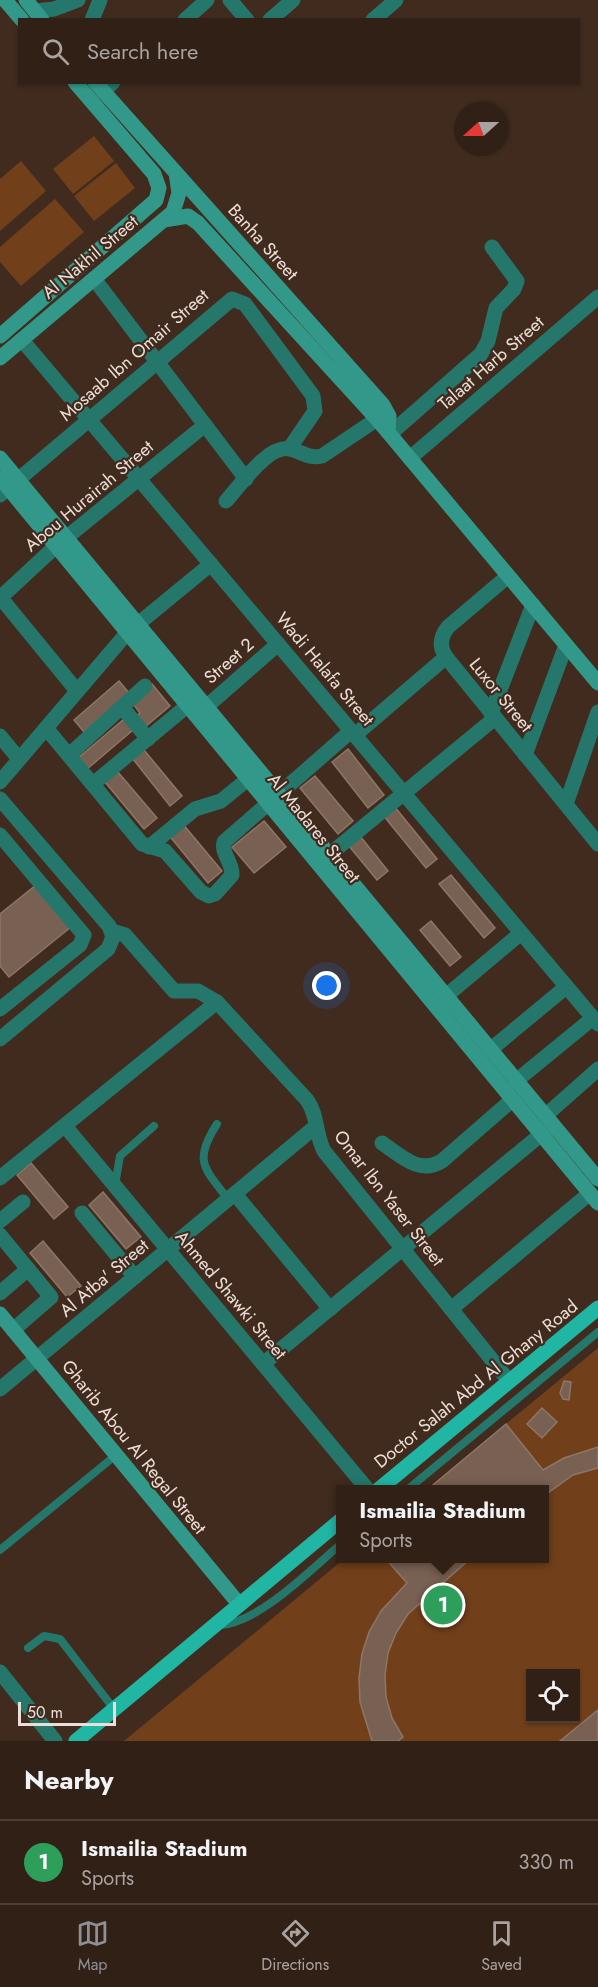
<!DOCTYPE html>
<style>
:root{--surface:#302016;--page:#3c2d23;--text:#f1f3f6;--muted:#a8a3a1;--line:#4b3e35;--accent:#8c9099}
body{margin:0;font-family:Jost,sans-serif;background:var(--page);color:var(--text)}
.controls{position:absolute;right:18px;bottom:18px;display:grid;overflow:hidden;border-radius:0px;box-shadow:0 2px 4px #0004}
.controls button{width:54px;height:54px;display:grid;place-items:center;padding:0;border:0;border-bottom:2px solid var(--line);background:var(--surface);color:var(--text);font:30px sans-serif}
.compass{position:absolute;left:454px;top:102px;width:54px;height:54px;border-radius:50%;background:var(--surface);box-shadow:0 2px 4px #0004;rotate:249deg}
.scale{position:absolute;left:18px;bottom:15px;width:98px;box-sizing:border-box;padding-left:6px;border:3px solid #ecded6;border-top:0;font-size:16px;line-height:21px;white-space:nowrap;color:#ecded6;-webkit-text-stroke:4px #402b1e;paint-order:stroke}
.you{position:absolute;left:327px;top:986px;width:21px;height:21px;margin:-15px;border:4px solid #fff;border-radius:50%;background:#1a73e8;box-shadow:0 0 0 9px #1a73e833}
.badge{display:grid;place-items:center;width:39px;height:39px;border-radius:50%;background:var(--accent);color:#fff;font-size:20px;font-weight:700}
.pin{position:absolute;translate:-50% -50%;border:3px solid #fff;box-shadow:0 2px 6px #0006}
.popup{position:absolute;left:336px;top:1485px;width:213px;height:78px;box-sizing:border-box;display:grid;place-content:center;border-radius:0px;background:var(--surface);filter:drop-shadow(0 2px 4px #0005);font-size:20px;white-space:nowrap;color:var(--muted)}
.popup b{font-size:22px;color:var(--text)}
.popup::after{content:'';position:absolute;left:50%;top:100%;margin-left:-12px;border:12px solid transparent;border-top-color:var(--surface)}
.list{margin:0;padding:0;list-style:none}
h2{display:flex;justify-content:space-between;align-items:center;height:78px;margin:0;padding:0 24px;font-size:26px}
h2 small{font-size:20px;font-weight:400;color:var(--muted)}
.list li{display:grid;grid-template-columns:39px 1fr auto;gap:18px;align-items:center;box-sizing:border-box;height:84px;padding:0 24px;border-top:2px solid var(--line)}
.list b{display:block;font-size:22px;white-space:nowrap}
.list p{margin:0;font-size:20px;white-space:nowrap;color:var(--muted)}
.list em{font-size:20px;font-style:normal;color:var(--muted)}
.icon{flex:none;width:33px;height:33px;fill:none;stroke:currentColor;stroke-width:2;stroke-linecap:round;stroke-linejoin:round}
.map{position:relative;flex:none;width:598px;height:1741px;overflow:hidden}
.search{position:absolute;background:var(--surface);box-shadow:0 2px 4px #0004;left:18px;right:18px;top:18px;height:66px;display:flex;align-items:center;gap:15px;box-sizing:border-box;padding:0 21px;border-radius:0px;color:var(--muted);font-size:22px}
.sheet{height:162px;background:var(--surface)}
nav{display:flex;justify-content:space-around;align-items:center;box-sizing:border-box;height:84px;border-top:2px solid var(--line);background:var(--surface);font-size:16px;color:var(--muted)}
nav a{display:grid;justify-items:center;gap:3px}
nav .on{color:var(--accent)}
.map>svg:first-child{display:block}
</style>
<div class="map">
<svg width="598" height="1741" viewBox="0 0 598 1741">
<rect width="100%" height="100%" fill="#402b1e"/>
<g fill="#723f1b" fill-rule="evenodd">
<polygon points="94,136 114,161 73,194 53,169"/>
<polygon points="21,161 46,191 0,231 0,179"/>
<polygon points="116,163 135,188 94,221 74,196"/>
<polygon points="55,199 84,232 21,286 0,262 0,247"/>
<path d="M598,1348V1741H124L344,1559L545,1558V1490L427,1489ZM530,1674H576V1718H530Z"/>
</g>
<g fill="#786052" stroke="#8e7667" stroke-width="1.5">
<polygon points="119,681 129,693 84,732 74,720"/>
<polygon points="152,684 170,706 145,727 136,716 140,713 131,701"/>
<polygon points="124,719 133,730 87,769 78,758"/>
<polygon points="348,749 384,795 368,808 332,762"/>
<polygon points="144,750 182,796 170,806 133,759"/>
<polygon points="117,771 157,818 144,829 105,782"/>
<polygon points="315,776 353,821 338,834 300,788"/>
<polygon points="394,806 437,859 426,868 383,815"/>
<polygon points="264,821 286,847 254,873 232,847"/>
<polygon points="182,823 222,871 208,883 168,834"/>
<polygon points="360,836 388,871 377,880 349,846"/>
<polygon points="451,875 495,928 484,938 439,884"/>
<polygon points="36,885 71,927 9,977 0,966 0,914"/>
<polygon points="431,921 461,957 450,966 420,930"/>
<polygon points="31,1163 68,1207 54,1219 17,1175"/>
<polygon points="103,1192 141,1237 126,1249 89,1205"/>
<polygon points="43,1241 81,1286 67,1297 30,1253"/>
<polygon points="564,1381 571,1382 569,1400 563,1399 560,1393"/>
<polygon points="542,1408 557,1422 542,1438 527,1424"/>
<polygon points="506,1424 543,1470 564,1458 598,1447 598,1468 573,1475 545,1495 545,1490 427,1490"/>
<polygon points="385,1558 471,1558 408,1614 396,1633 388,1653 385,1675 386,1697 392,1718 403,1737 398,1741 372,1741 360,1702 359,1678 362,1654 369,1632 381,1611 407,1583"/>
<polygon points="598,1710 598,1741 560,1741"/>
</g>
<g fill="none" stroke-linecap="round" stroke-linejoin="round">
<g stroke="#25776b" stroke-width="8">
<path d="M217,1124C193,1161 204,1168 228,1199"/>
<polyline points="115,1185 120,1156 154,1126"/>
<polyline points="407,1490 598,1332"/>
<polyline points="0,1550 116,1455"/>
<path d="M220,1625C259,1623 311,1569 341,1544"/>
<polyline points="28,1648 44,1636 60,1639 114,1709"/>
</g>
<g stroke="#25776b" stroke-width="15">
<polyline points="230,0 247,20"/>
<polyline points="36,11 54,9 78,0"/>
<polyline points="92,20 100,0"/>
<polyline points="185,20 207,0"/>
<polyline points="270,20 293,0"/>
<polyline points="373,20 396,0"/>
<polyline points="103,92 113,82"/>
<polyline points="95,280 246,479"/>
<polyline points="22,340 598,1024"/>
<polyline points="390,434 481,354 488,341 496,308 514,289 517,281 492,247"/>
<polyline points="410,458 598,297"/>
<polyline points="0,495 232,299 245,304 313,396 315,411 289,449"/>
<path d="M226,501C240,486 268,444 290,449C302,452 309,459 322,456L377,419"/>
<path d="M508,576L448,627C440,637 439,647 446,657L598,844"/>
<polyline points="0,597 77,691"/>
<polyline points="0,598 56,546 205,425"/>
<polyline points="122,707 148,739"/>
<polyline points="206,707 278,644"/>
<polyline points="491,713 533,605"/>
<path d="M46,728L142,844L165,851L201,892L209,896L215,894L232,875C233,863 221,854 224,842L351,731"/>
<polyline points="355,735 446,657"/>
<polyline points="0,736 19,759"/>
<polyline points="69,755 145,686"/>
<polyline points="525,755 566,645"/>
<polyline points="0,782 127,633 211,564"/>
<polyline points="93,784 187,706"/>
<polyline points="0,799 109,926 113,937 108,949 0,1039"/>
<polyline points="566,804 598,712"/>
<polyline points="0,835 84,935 80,945 0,1009"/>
<polyline points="149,847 195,809 221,801 248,779"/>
<polyline points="329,855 495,718"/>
<path d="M112,931L125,935L174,991H198L217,1002L307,1100C318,1115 315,1134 324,1151L509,1381"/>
<polyline points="446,996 521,933"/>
<polyline points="490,1050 566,987"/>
<polyline points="516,1081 593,1018"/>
<polyline points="545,1116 598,1069"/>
<polyline points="65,1126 368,1490"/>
<path d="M382,1143C401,1156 419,1175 442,1161L512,1100"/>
<polyline points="0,1178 217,1002"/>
<polyline points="235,1194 330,1309"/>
<polyline points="82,1213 135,1277"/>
<polyline points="0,1221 23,1202"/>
<polyline points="0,1235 51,1297 13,1330"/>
<polyline points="0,1293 28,1269"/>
<polyline points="451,1309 590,1193"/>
<polyline points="263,1364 550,1127"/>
<polyline points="0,1389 315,1127"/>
<polyline points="0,1672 55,1741"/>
</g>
<g stroke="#32998a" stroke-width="15">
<polyline points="5,0 22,20"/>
<polyline points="26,0 42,20"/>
<polyline points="95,82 383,405 389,416 388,432"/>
<polyline points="164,220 188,216 198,223 377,419 598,683"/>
<polyline points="0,336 156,200 159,188 154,174 75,82"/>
<polyline points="0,358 173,212 179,193 176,173"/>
<polyline points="0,458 598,1179"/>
<polyline points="0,478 598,1203"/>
<polyline points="0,1314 239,1604"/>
</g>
<g stroke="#20b6a3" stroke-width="15">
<polyline points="378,1490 598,1308"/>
<polyline points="76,1741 341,1520"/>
</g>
</g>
<g text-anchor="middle" stroke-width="4.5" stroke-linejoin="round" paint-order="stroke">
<g font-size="18" fill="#ecded6" stroke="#402b1e">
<text transform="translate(263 242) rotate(48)" y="6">Banha Street</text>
<text transform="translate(90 257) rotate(-40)" y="6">Al Nakhil Street</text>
<text transform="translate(134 355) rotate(-41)" y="6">Mosaab Ibn Omair Street</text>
<text transform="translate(491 363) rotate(-41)" y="6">Talaat Harb Street</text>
<text transform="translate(89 496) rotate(-40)" y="6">Abou Hurairah Street</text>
<text transform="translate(229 661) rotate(-41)" y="6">Street 2</text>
<text transform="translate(325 669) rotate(50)" y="6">Wadi Halafa Street</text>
<text transform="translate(501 695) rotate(51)" y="6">Luxor Street</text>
<text transform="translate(314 828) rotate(51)" y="6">Al Madares Street</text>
<text transform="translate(389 1198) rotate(52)" y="6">Omar Ibn Yaser Street</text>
<text transform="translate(104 1278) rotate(-40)" y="6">Al Atba' Street</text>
<text transform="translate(231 1295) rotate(50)" y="6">Ahmed Shawki Street</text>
<text transform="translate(476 1384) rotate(-39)" y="6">Doctor Salah Abd Al Ghany Road</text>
<text transform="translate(134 1447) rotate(51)" y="6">Gharib Abou Al Regal Street</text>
</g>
</g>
</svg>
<div class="controls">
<button><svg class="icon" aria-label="locate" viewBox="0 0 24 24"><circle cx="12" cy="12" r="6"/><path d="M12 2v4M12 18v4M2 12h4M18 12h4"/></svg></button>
</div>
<svg class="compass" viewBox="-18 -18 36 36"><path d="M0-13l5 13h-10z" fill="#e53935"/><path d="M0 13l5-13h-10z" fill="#a8a3a1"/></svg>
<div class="scale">50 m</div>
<div class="you"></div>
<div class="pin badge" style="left:443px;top:1605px;background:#2e9e5b">1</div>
<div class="popup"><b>Ismailia Stadium</b>Sports</div>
<div class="search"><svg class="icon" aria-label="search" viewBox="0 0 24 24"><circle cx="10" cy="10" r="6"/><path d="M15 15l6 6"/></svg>Search here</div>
</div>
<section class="sheet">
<h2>Nearby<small></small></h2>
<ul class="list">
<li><span class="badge" style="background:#2e9e5b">1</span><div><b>Ismailia Stadium</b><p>Sports</p></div><em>330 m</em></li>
</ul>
</section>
<nav>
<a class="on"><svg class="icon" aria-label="map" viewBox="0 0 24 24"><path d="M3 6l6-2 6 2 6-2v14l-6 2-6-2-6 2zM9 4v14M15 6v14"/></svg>Map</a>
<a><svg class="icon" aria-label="directions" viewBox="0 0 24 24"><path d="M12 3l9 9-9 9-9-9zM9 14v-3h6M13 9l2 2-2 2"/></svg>Directions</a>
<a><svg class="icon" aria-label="saved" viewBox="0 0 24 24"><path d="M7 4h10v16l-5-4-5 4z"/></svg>Saved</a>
</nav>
